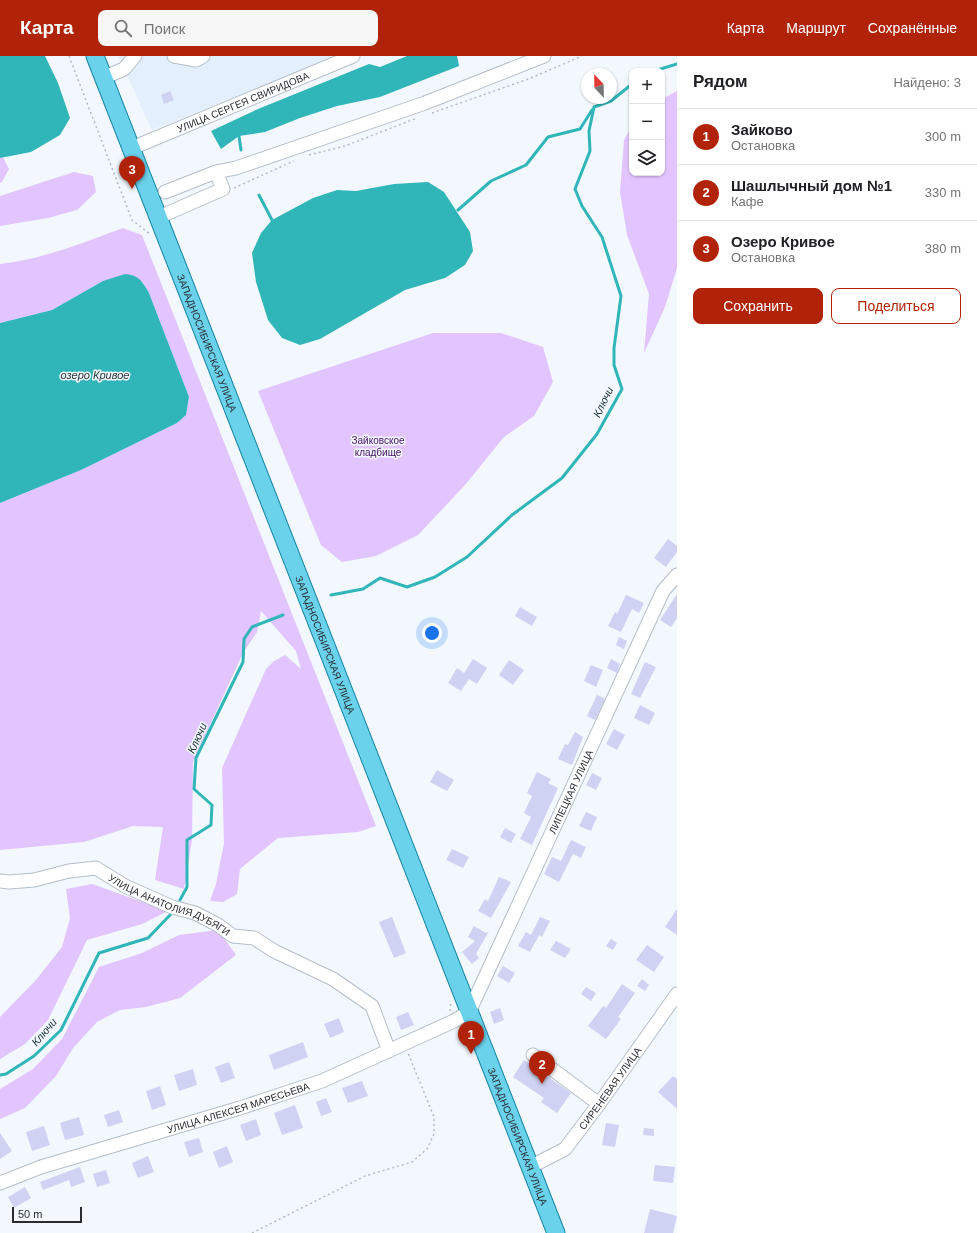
<!DOCTYPE html>
<html lang="ru">
<meta charset="utf-8">
<style>
:root{--surface:#fff;--page:#f6f6f6;--text:#202124;--muted:#757577;--line:#e0e0e0;--accent:#b02308}
body{margin:0;font-family:Arial,sans-serif;background:var(--page);color:var(--text)}
.controls{position:absolute;right:12px;top:12px;display:grid;overflow:hidden;border-radius:8px;box-shadow:0 1px 3px #0004}
.controls button{width:36px;height:36px;display:grid;place-items:center;padding:0;border:0;border-bottom:1px solid var(--line);background:var(--surface);color:var(--text);font:20px sans-serif}
.compass{position:absolute;left:581px;top:12px;width:36px;height:36px;border-radius:50%;background:var(--surface);box-shadow:0 1px 3px #0004;rotate:338deg}
.scale{position:absolute;left:12px;bottom:10px;width:70px;box-sizing:border-box;padding-left:4px;border:2px solid #282b2f;border-top:0;font-size:11px;line-height:14px;white-space:nowrap;color:#282b2f;-webkit-text-stroke:3px #f2f8fe;paint-order:stroke}
.you{position:absolute;left:432px;top:577px;width:14px;height:14px;margin:-10px;border:3px solid #fff;border-radius:50%;background:#1a73e8;box-shadow:0 0 0 6px #1a73e833}
.badge{display:grid;place-items:center;width:26px;height:26px;border-radius:50%;background:var(--accent);color:#fff;font-size:13px;font-weight:700}
.pin{position:absolute;translate:-50% -33px;filter:drop-shadow(0 1px 2px #0008)}
.pin::after{content:'';position:absolute;top:21px;width:14px;height:12px;background:inherit;clip-path:polygon(0 0,100% 0,50% 100%)}
.list{margin:0;padding:0;list-style:none}
h2{display:flex;justify-content:space-between;align-items:center;height:52px;margin:0;padding:0 16px;font-size:17px}
h2 small{font-size:13px;font-weight:400;color:var(--muted)}
.list li{display:grid;grid-template-columns:26px 1fr auto;gap:12px;align-items:center;box-sizing:border-box;height:56px;padding:0 16px;border-top:1px solid var(--line)}
.list b{display:block;font-size:15px;white-space:nowrap}
.list p{margin:0;font-size:13px;white-space:nowrap;color:var(--muted)}
.list em{font-size:13px;font-style:normal;color:var(--muted)}
.actions{display:flex;gap:8px;padding:12px 16px}
.actions a{flex:1;padding:9px 0;border:1px solid var(--accent);border-radius:8px;text-align:center;font-size:14px;color:var(--accent)}
.actions .main{background:var(--accent);color:#fff}
.icon{flex:none;width:22px;height:22px;fill:none;stroke:currentColor;stroke-width:2;stroke-linecap:round;stroke-linejoin:round}
.map{position:relative;flex:none;width:677px;height:1177px;overflow:hidden}
header{display:flex;align-items:center;gap:24px;box-sizing:border-box;height:56px;padding:0 20px;background:var(--accent);color:#fff}
header strong{font-size:19px}
nav{display:flex;gap:22px;margin-inline-start:auto;font-size:14px}
.search{width:280px;height:36px;background:var(--page);display:flex;align-items:center;gap:10px;box-sizing:border-box;padding:0 14px;border-radius:8px;color:var(--muted);font-size:15px}
main{display:flex}
aside{flex:1;background:var(--surface)}
.map>svg:first-child{display:block}
</style>
<header>
<strong>Карта</strong>
<div class="search"><svg class="icon" aria-label="search" viewBox="0 0 24 24"><circle cx="10" cy="10" r="6"/><path d="M15 15l6 6"/></svg>Поиск</div>
<nav><a>Карта</a><a>Маршрут</a><a>Сохранённые</a></nav>
</header>
<main>
<div class="map">
<svg width="677" height="1177" viewBox="0 0 677 1177">
<rect width="100%" height="100%" fill="#f2f8fe"/>
<polygon fill="#e3effc" points="118,0 331,0 332,2 152,74"/>
<g fill="#e2c4fe">
<polygon points="677,35 677,212 665,251 644,297 649,238 627,179 620,136 624,84 632,70 632,117 662,117 662,43"/>
<polygon points="3,101 9,113 2,126 0,127 0,102"/>
<polygon points="74,116 93,120 96,136 77,154 48,162 0,170 0,140"/>
<path d="M123,172L142,179L376,770L358,776L278,782L240,813L237,838L223,846L210,845L216,828L224,787L222,712L266,613L274,605L285,599L301,613L296,595L261,555L257,576L243,597L193,706L192,784L184,833L155,824L163,771L133,770L84,786L0,794V447L81,414L177,367L186,359L189,341L149,237L143,226L103,225L52,254L0,267V208C43,203 83,187 123,172Z"/>
<polygon points="433,277 501,277 543,291 553,326 534,360 504,381 465,429 418,479 376,500 342,506 321,489 258,335"/>
<polygon points="92,828 168,855 142,868 87,884 48,964 25,988 0,1003 0,961 36,924 62,891 70,862 66,833"/>
<polygon points="218,874 236,899 180,942 146,951 120,954 97,966 73,992 56,1020 25,1052 0,1063 0,1033 33,1013 62,983 99,911 142,897 179,879"/>
</g>
<g fill="#30b6b8">
<polygon points="0,0 45,0 58,27 70,62 60,79 31,96 0,102"/>
<polygon points="407,0 457,0 459,10 380,41 337,50 300,62 265,76 239,80 221,93 211,75 258,53 369,8 380,11"/>
<polygon points="428,126 444,136 470,176 473,195 465,209 445,222 405,234 320,283 300,289 282,282 268,264 256,226 252,197 261,177 272,164 313,142 337,134 356,135 394,128"/>
<path d="M125,218C139,219 143,226 149,237L189,341L186,359L177,367L81,414L0,447V267L52,254L103,225Z"/>
</g>
<g fill="none" stroke-linecap="round" stroke-linejoin="round">
<g stroke="#30b6b8" stroke-width="3">
<polyline points="654,15 677,8"/>
<polyline points="239,80 241,94"/>
<polyline points="259,139 272,164"/>
<polyline points="458,154 491,125 526,109 548,81 580,73 592,54"/>
<polyline points="331,539 363,533 380,522 407,531 435,521 467,501 512,459 562,422 597,378 622,333 614,309 614,292 621,240 602,181 582,150 575,133 590,95 589,75 594,51 611,45 632,28"/>
<polyline points="180,844 187,831 187,784 211,769 212,749 194,733 196,702 243,606 244,583 252,571 283,559"/>
<polyline points="0,1019 6,1018 34,1000 61,974 99,897 148,882 172,857"/>
</g>
</g>
<g fill="#cfd2f2">
<polygon points="170,35 174,44 164,48 161,39"/>
<polygon points="668,483 677,490 677,496 666,511 654,502"/>
<polygon points="677,538 677,562 671,571 660,564"/>
<polygon points="626,539 644,547 639,557 632,553 621,576 608,570 615,556 617,558"/>
<polygon points="520,551 537,561 532,570 515,560"/>
<polygon points="619,581 627,585 624,593 616,589"/>
<polygon points="473,603 487,612 477,628 469,623 461,635 448,627 457,612 464,617"/>
<polygon points="611,603 620,608 617,617 607,612"/>
<polygon points="509,604 524,614 513,629 499,619"/>
<polygon points="645,606 656,611 640,642 631,638"/>
<polygon points="591,609 603,614 596,631 584,625"/>
<polygon points="597,639 605,643 595,664 587,660"/>
<polygon points="640,649 655,657 649,669 634,662"/>
<polygon points="614,673 625,679 617,694 606,688"/>
<polygon points="575,676 583,681 572,709 558,703 565,688 568,689"/>
<polygon points="437,714 454,724 447,735 430,726"/>
<polygon points="537,716 551,723 548,727 558,732 532,789 520,783 531,761 524,757 532,740 527,737"/>
<polygon points="592,717 602,722 596,734 586,729"/>
<polygon points="586,756 597,761 591,775 579,770"/>
<polygon points="505,772 516,778 511,787 500,781"/>
<polygon points="571,784 586,791 581,802 573,798 559,826 544,818 552,801 561,805"/>
<polygon points="452,793 469,801 463,812 446,804"/>
<polygon points="499,821 511,826 491,862 478,855 485,843 488,845"/>
<polygon points="677,853 677,879 665,871"/>
<polygon points="392,861 406,897 394,902 379,866"/>
<polygon points="540,861 550,865 542,881 539,879 530,896 518,890 526,876 531,879"/>
<polygon points="474,870 486,877 489,875 476,898 479,902 472,908 462,896 475,885 468,881"/>
<polygon points="611,883 617,887 613,894 606,890"/>
<polygon points="556,885 571,893 565,902 550,894"/>
<polygon points="647,889 664,901 654,916 636,904"/>
<polygon points="503,910 515,917 509,927 497,920"/>
<polygon points="642,923 649,929 645,935 637,930"/>
<polygon points="622,928 635,937 618,961 621,963 606,983 588,970 603,950 606,952"/>
<polygon points="586,931 596,937 591,945 581,938"/>
<polygon points="500,952 504,964 494,968 490,956"/>
<polygon points="408,956 414,969 401,974 396,961"/>
<polygon points="339,962 344,976 330,982 324,968"/>
<polygon points="303,986 308,1001 274,1014 269,999"/>
<polygon points="524,1004 571,1037 557,1057 541,1046 544,1042 513,1021"/>
<polygon points="229,1006 235,1022 221,1027 215,1011"/>
<polygon points="193,1013 197,1029 179,1035 174,1019"/>
<polygon points="673,1020 677,1023 677,1053 658,1036"/>
<polygon points="362,1025 368,1040 348,1047 342,1032"/>
<polygon points="160,1030 166,1049 152,1054 146,1035"/>
<polygon points="326,1042 332,1056 321,1060 316,1046"/>
<polygon points="295,1049 303,1072 282,1079 274,1057"/>
<polygon points="119,1054 123,1066 108,1071 104,1059"/>
<polygon points="79,1061 84,1079 65,1084 60,1067"/>
<polygon points="256,1063 261,1079 246,1085 240,1069"/>
<polygon points="606,1067 619,1069 615,1091 602,1089"/>
<polygon points="44,1070 50,1089 32,1095 26,1076"/>
<polygon points="644,1072 654,1073 654,1080 643,1079"/>
<polygon points="0,1077 12,1095 0,1103"/>
<polygon points="199,1082 203,1096 189,1101 184,1086"/>
<polygon points="227,1090 233,1106 219,1112 213,1096"/>
<polygon points="148,1100 154,1116 138,1122 132,1107"/>
<polygon points="655,1109 675,1111 673,1127 653,1125"/>
<polygon points="80,1111 85,1126 71,1131 69,1124 43,1134 40,1126"/>
<polygon points="106,1114 110,1127 97,1131 93,1118"/>
<polygon points="25,1131 31,1142 14,1152 8,1141"/>
<polygon points="650,1153 677,1160 673,1177 644,1177"/>
</g>
<g fill="none" stroke-linecap="round" stroke-linejoin="round">
<g stroke="#b5bec8" stroke-width="15">
<g id="minor">
<polyline points="174,0 196,4 203,0"/>
<polyline points="103,22 124,13 135,0"/>
<path id="s1" d="M132,92L353,0"/>
<polyline points="165,136 216,116 236,112 425,47 544,0"/>
<polyline points="159,161 223,133 216,116"/>
<path id="s2" d="M0,825L9,826L34,824L69,815L96,812L125,830L172,851L195,857L218,869L233,880L254,882L274,895L333,923L372,950L389,995"/>
<polyline points="533,999 599,1048"/>
<path id="s3" d="M530,1111L565,1093L599,1048L677,938"/>
<path id="s4" d="M0,1127L41,1111L240,1052L322,1025L454,965L469,956L663,535L677,519"/>
</g>
</g>
<g stroke="#1484a2" stroke-width="19">
<g id="major">
<path id="s5" d="M95,0L556,1177"/>
</g>
</g>
<g stroke="#b4b9be" stroke-width="1.5" stroke-dasharray="2 3" stroke-linecap="butt">
<polyline points="69,0 132,164 150,178"/>
<polyline points="432,57 531,22 582,0"/>
<polyline points="309,99 345,90 417,62"/>
<polyline points="234,132 294,105"/>
<polyline points="450,955 451,945"/>
<polyline points="252,1177 365,1120 412,1106 427,1093 434,1078 434,1061 408,997"/>
</g>
<use href="#minor" stroke="#fff" stroke-width="13"/>
<use href="#major" stroke="#6bd2ec" stroke-width="17"/>
</g>
<g text-anchor="middle" stroke-width="3" stroke-linejoin="round" paint-order="stroke">
<g font-size="10" fill="#282b2f" stroke="#f2f8fe">
<text dy="4" stroke="none"><textPath href="#s1" startOffset="120">УЛИЦА СЕРГЕЯ СВИРИДОВА</textPath></text>
<text dy="4" stroke="none"><textPath href="#s5" startOffset="308">ЗАПАДНОСИБИРСКАЯ УЛИЦА</textPath></text>
<text dy="4" stroke="none"><textPath href="#s5" startOffset="632">ЗАПАДНОСИБИРСКАЯ УЛИЦА</textPath></text>
<text dy="4" stroke="none"><textPath href="#s4" startOffset="743">ЛИПЕЦКАЯ УЛИЦА</textPath></text>
<text dy="4" stroke="none"><textPath href="#s2" startOffset="180">УЛИЦА АНАТОЛИЯ ДУБЯГИ</textPath></text>
<text dy="4" stroke="none"><textPath href="#s3" startOffset="115">СИРЕНЕВАЯ УЛИЦА</textPath></text>
<text dy="4" stroke="none"><textPath href="#s4" startOffset="250">УЛИЦА АЛЕКСЕЯ МАРЕСЬЕВА</textPath></text>
<text dy="4" stroke="none"><textPath href="#s5" startOffset="1160">ЗАПАДНОСИБИРСКАЯ УЛИЦА</textPath></text>
</g>
<g font-size="10" fill="#430d64" stroke="#f2f8fe">
<text x="378" y="388">Зайковское<tspan x="378" dy="12">кладбище</tspan></text>
</g>
<g font-size="11" font-style="italic" fill="#1d3434" stroke="#f2f8fe">
<text x="95" y="323">озеро Кривое</text>
<text transform="translate(603 346) rotate(-64)" y="4">Ключи</text>
<text transform="translate(197 682) rotate(-66)" y="4">Ключи</text>
<text transform="translate(44 976) rotate(-49)" y="4">Ключи</text>
</g>
</g>
</svg>
<div class="controls">
<button>+</button>
<button>−</button>
<button><svg class="icon" aria-label="layers" viewBox="0 0 24 24"><path d="M12 4l9 5-9 5-9-5zM3 14l9 5 9-5"/></svg></button>
</div>
<svg class="compass" viewBox="-18 -18 36 36"><path d="M0-13l5 13h-10z" fill="#e53935"/><path d="M0 13l5-13h-10z" fill="#757577"/></svg>
<div class="scale">50 m</div>
<div class="you"></div>
<div class="pin badge" style="left:471px;top:998px">1</div>
<div class="pin badge" style="left:542px;top:1028px">2</div>
<div class="pin badge" style="left:132px;top:133px">3</div>
</div>
<aside>
<h2>Рядом<small>Найдено: 3</small></h2>
<ul class="list">
<li><span class="badge">1</span><div><b>Зайково</b><p>Остановка</p></div><em>300 m</em></li>
<li><span class="badge">2</span><div><b>Шашлычный дом №1</b><p>Кафе</p></div><em>330 m</em></li>
<li><span class="badge">3</span><div><b>Озеро Кривое</b><p>Остановка</p></div><em>380 m</em></li>
</ul>
<div class="actions"><a class="main">Сохранить</a><a>Поделиться</a></div>
</aside>
</main>
